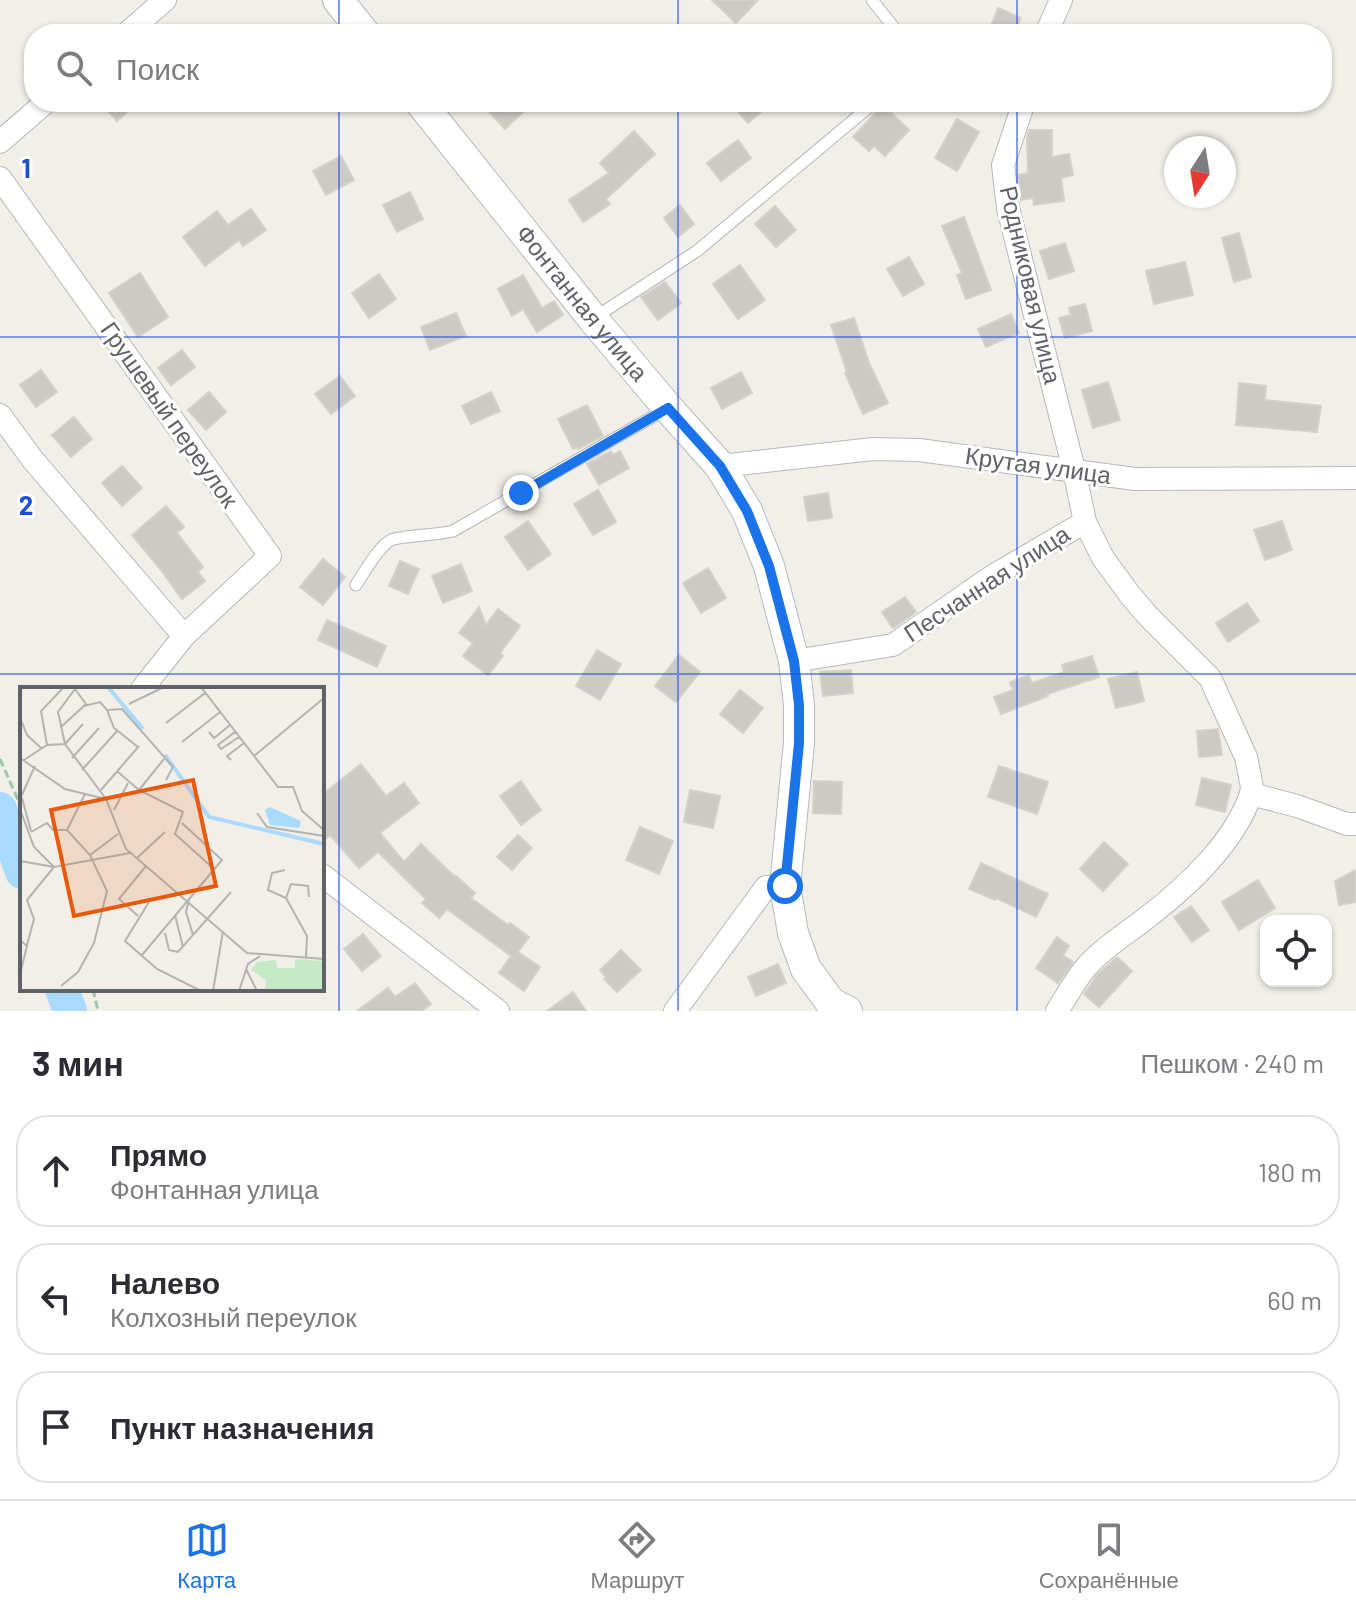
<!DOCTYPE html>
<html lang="ru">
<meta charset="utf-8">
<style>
:root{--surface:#fff;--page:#f2f2f3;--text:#2b2b33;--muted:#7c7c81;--line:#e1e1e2;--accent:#1a73e8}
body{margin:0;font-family:Barlow,sans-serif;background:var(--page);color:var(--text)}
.controls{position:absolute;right:24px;bottom:24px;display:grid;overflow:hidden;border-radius:16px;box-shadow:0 2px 6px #0004}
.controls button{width:72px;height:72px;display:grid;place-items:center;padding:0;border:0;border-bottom:2px solid var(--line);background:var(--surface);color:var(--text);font:40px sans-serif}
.compass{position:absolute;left:1164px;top:136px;width:72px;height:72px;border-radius:50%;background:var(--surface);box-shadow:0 2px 6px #0004;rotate:192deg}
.stop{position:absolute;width:24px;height:24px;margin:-18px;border:6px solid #1a73e8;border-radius:50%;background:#fff}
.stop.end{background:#1a73e8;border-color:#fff;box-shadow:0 2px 8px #0008}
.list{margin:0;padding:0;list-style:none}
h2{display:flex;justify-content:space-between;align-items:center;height:104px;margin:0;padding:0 32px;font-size:34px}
h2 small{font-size:26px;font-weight:400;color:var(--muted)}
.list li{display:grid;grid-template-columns:52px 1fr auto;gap:24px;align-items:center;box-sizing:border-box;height:112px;margin:0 16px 16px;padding:0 16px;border:2px solid var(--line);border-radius:32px}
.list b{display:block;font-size:30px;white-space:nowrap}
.list p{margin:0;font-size:26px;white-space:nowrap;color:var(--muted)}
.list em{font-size:26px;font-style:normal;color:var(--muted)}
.icon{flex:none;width:44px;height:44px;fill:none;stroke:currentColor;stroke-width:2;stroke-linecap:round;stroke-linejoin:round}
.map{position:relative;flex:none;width:1356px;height:1011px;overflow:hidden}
.search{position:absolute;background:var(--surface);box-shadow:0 2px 6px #0004;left:24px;right:24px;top:24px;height:88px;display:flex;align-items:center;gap:20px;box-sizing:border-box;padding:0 28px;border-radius:32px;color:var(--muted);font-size:30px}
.sheet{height:488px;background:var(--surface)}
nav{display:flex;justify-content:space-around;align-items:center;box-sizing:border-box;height:112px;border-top:2px solid var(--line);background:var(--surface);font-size:22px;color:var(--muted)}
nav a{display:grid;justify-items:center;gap:4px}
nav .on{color:var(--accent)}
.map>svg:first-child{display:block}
</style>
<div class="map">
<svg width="1356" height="1011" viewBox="0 0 1356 1011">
<rect width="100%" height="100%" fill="#f1efe8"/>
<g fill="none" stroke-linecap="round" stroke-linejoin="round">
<g stroke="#aadaff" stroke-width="34">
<polyline points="0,809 22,872"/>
<polyline points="62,989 70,1011"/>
</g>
</g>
<g fill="#cccac5" stroke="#d6d1c6" stroke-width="2">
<polygon points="712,0 758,0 736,23"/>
<polygon points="998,8 1021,18 1014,34 988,34"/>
<polygon points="100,102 138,102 117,121"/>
<polygon points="480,102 534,102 505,129"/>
<polygon points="730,102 773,102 748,123"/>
<polygon points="883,105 909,130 885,156 874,146 869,151 853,137"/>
<polygon points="957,119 979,132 957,171 935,158"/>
<polygon points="1029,130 1052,130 1052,157 1069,154 1073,175 1061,178 1064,201 1034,205 1033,198 1021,200 1018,175 1028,173 1027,138"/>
<polygon points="634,131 655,154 606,199 610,204 583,222 569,200 609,173 600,163"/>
<polygon points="738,140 751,158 721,181 707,163"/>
<polygon points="341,156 354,180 326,195 313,171"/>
<polygon points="410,192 423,219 397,232 383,205"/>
<polygon points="680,205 694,224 678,237 664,218"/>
<polygon points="775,206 796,230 776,247 755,224"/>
<polygon points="251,209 266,230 243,246 239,240 205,266 183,237 217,211 228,225"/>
<polygon points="964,217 991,290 966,299 957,275 962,273 942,226"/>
<polygon points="1239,233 1251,277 1234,282 1222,238"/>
<polygon points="1065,243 1074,271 1049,279 1040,251"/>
<polygon points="909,257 924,284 903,296 887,269"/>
<polygon points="1185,262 1193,295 1154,304 1146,271"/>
<polygon points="740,265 765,300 738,319 713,284"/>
<polygon points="140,273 168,317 138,337 109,293"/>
<polygon points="379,274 396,299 369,318 352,293"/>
<polygon points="523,275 542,308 554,301 563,315 537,332 523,309 512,316 498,289"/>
<polygon points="665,282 681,303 658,320 641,297"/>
<polygon points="1085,304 1092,331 1065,338 1059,318 1071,315 1069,308"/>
<polygon points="456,313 466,336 430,350 421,327"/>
<polygon points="1011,314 1019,333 986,347 978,329"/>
<polygon points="854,318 869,363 888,403 863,414 845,373 847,372 831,325"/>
<polygon points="182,350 195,367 171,385 158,368"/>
<polygon points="41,370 57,392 36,407 20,385"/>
<polygon points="741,372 752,393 722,409 711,388"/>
<polygon points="340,376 355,396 331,414 315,394"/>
<polygon points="1108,382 1120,420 1093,428 1082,390"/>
<polygon points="1239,383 1266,386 1265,400 1321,406 1317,432 1236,425"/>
<polygon points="209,392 226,412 206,430 188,410"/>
<polygon points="491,392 500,411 471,424 462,406"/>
<polygon points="587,405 603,436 578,449 577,447 573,449 558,419"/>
<polygon points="74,417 92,439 71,457 52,435"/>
<polygon points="611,451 613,455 620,451 629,468 599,485 587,464"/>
<polygon points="122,466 142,488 122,506 102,483"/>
<polygon points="598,490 616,522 593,535 574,504"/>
<polygon points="828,493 832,518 808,521 804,497"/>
<polygon points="166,506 184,527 177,533 203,567 198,572 205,581 182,599 161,570 132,535"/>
<polygon points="528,521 551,554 528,570 505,537"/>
<polygon points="1282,521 1292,550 1265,560 1254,530"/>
<polygon points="323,559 345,577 323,605 300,587"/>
<polygon points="400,561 419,569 408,594 389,586"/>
<polygon points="461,564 472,591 443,603 432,576"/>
<polygon points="708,568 726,598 701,613 683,583"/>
<polygon points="905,597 916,612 893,628 882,612"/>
<polygon points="1247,603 1259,621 1228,642 1216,623"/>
<polygon points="479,607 486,625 498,609 520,626 500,653 503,656 488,675 463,656 473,643 459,633"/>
<polygon points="327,620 386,646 377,667 318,640"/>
<polygon points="597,650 621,664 600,700 576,686"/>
<polygon points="679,655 700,672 676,702 655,686"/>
<polygon points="1092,656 1099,677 1047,694 1048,696 1001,714 994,697 1013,690 1010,682 1029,675 1032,683 1064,672 1062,665"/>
<polygon points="851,670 853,693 823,696 820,672"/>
<polygon points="1137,672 1144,701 1116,708 1108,679"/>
<polygon points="740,690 763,708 743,733 720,714"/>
<polygon points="1218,729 1222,755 1199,757 1197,731"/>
<polygon points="361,764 386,796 404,783 419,803 380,833 404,862 421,844 455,877 456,876 475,893 471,898 508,925 510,923 529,937 518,952 540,967 524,991 499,973 511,956 447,909 439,918 422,903 426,899 378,852 359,868 330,835 322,842 322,795"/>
<polygon points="999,766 1048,782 1037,814 988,797"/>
<polygon points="1202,778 1231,785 1225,812 1196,805"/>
<polygon points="521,781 541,810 521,825 500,796"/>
<polygon points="814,781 842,782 841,814 813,813"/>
<polygon points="690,790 720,796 713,828 684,822"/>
<polygon points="640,827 673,841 659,874 626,860"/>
<polygon points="518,835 532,848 512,870 497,857"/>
<polygon points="1104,842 1128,864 1103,891 1080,869"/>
<polygon points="981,863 1048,894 1036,917 996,898 995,900 969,889"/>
<polygon points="1356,870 1356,902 1339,905 1335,881"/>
<polygon points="1258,880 1275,908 1239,930 1222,902"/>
<polygon points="1191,906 1209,930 1192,942 1174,917"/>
<polygon points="363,934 381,956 362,971 344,949"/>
<polygon points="1057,937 1069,946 1063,955 1073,962 1058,983 1036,968"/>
<polygon points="621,950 641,970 617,992 604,979 606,977 600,970"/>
<polygon points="1117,957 1132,971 1099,1007 1084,994 1098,974"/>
<polygon points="778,964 786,983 756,996 748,977"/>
<polygon points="415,983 431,1004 422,1011 357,1011 388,988 395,997"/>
<polygon points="573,992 586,1011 547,1011"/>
</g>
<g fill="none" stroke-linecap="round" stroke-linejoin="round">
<g stroke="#b5b8bc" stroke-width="13">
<g id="service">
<polyline points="872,0 899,34"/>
<polyline points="594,318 697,251 875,102"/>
<path d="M356,585C364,573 378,547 391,540C400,536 438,535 453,531L668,408"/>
</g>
</g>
<g stroke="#b5b8bc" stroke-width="24">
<g id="minor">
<polyline points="126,34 165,0"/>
<polyline points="1046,34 1061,0"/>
<polyline points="1024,102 1003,165 1008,208 1074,470 1085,522 1103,558 1130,595 1148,616 1210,678 1246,757 1252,787 1251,794 1297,806 1347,824 1356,824"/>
<polyline points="0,142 46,102"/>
<polyline points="0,178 270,556 184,636 142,689"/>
<polyline points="0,415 33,460 184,636"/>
<polyline points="720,466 873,449 919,450 1135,479 1356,478"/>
<polyline points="794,661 893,645 991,577 1085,522"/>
<polyline points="322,875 498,1011"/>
<polyline points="675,1011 766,887 785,886"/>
<path d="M1057,1011C1067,996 1076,978 1088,965C1104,947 1126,934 1145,919C1186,888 1234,843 1251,794"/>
</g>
</g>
<g stroke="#b6babf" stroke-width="32">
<g id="secondary">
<polyline points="338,0 365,34"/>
<path id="s1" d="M420,102L593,319L668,408L720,466L747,511L769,566L794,661L799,705V743L785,886L793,933L806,969L831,1003L847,1011"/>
</g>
</g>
<g stroke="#9cc7a9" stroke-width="3" stroke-dasharray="8 4" stroke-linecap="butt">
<polyline points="0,759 22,809"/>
<polyline points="93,989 98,1011"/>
</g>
<use href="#service" stroke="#fff" stroke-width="11"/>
<use href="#minor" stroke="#fff" stroke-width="22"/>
<use href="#secondary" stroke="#fff" stroke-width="30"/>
</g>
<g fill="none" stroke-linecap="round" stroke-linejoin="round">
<polyline stroke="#1a73e8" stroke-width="10" points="521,493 668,408 720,466 747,511 769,566 794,661 799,705 799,743 785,886"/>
</g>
<path fill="none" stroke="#1d4ed8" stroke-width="2" stroke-opacity="0.55" d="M339,0V34M678,0V34M1017,0V34M339,102V1011M678,102V1011M1017,102V1011M0,337H1356M0,674H1356"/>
<g text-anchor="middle" stroke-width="6" stroke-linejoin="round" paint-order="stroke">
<g font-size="24" fill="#5f6368" stroke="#fff">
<text transform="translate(1030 285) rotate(77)" y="8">Родниковая улица</text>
<text dy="8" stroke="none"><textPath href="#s1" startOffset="258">Фонтанная улица</textPath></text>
<text transform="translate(169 415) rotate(55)" y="8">Грушевый переулок</text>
<text transform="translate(1038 466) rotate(8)" y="8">Крутая улица</text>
<text transform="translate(987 584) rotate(-33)" y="8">Песчанная улица</text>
</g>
</g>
<g transform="translate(20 687)">
<rect width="304" height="304" fill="#f1efe8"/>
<path d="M275,272L303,274L304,304H245L246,293L231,283L237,275L256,273L257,281H275Z" fill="#c5e8c5"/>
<path d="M250,120L281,134L279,141L250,138L245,123Z" fill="#aadaff"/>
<path fill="none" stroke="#aadaff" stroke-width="4" d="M88,0L123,42M145,68L189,130L304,157"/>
<path fill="none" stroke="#b3b3b1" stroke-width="2" d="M181,0L258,100H273L282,124L304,143M55,2L38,25L45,57L86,112M109,17L144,0M64,19L80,15L87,23L103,22M102,22L153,80L146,93M87,23L94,41L118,60M0,31L7,48L21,61M146,36L185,6M42,39L66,17L55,2M189,45L194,51L210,38M215,45L198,58L201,62L219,50M162,55L200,25M27,58L21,24L44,0M234,69L304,11M0,71L45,102L86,112L106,162L227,266L304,272M52,71L79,41M4,73L27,58L45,57L63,37M211,73L207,69L224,56M62,83L97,44M98,85L119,103L163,125L155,147L194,182M81,103L119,59M119,103L144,72M2,111L11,144M0,112L15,79M0,122L14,160L34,180L110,166M94,123L108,96M237,126L247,140L304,149M47,143L65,107M11,145L27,136L33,143H47L70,168L87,204L74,256L58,285L41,299M70,168L98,147M117,171L145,145M0,174L34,180M265,183L252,186L248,203L266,211L287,249L286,270M266,211L271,197L288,199L289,210M169,213L166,225L173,248M129,215L105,254L137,282L181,304M155,228L163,260M118,229L99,212L126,179M145,246L149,263L158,265L211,205M0,253L7,259L0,287M7,258L14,232L7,213L34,180M122,268L202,173L162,136M226,282L237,304M193,304L203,244M219,304L228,277L240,269"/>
<path fill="#e8590c" fill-opacity="0.15" stroke="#e8590c" stroke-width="4" d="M173,93L196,199L54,229L31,123Z"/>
<rect width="304" height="304" fill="none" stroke="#5f6368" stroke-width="4"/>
</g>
<g font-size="26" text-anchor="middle" font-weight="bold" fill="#1d4ed8" stroke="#fff" stroke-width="6" stroke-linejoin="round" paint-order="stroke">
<text x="26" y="178">1</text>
<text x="26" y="515">2</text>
</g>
</svg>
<div class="controls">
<button><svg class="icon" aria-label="locate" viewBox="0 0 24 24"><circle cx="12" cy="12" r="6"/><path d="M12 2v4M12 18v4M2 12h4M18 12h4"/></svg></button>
</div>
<svg class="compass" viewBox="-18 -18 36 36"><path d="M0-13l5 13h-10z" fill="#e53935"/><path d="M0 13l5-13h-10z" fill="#7c7c81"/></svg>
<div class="stop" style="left:785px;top:886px"></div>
<div class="stop end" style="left:521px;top:493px"></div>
<div class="search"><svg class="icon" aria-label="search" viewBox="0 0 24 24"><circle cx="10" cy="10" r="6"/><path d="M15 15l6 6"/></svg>Поиск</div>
</div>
<section class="sheet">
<h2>3 мин<small>Пешком · 240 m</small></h2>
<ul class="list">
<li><svg class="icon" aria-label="ahead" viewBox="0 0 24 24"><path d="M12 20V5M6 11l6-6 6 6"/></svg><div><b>Прямо</b><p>Фонтанная улица</p></div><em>180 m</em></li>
<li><svg class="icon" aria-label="left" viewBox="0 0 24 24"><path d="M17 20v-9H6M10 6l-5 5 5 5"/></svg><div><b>Налево</b><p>Колхозный переулок</p></div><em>60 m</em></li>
<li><svg class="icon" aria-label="arrive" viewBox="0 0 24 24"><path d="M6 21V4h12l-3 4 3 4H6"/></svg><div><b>Пункт назначения</b></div></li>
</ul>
</section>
<nav>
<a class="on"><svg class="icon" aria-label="map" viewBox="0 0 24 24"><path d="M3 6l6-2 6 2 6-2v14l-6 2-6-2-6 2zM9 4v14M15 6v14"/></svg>Карта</a>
<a><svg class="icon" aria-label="directions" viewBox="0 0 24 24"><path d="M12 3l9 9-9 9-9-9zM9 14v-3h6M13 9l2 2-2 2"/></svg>Маршрут</a>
<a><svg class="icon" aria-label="saved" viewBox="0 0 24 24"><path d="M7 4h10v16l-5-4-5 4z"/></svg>Сохранённые</a>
</nav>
